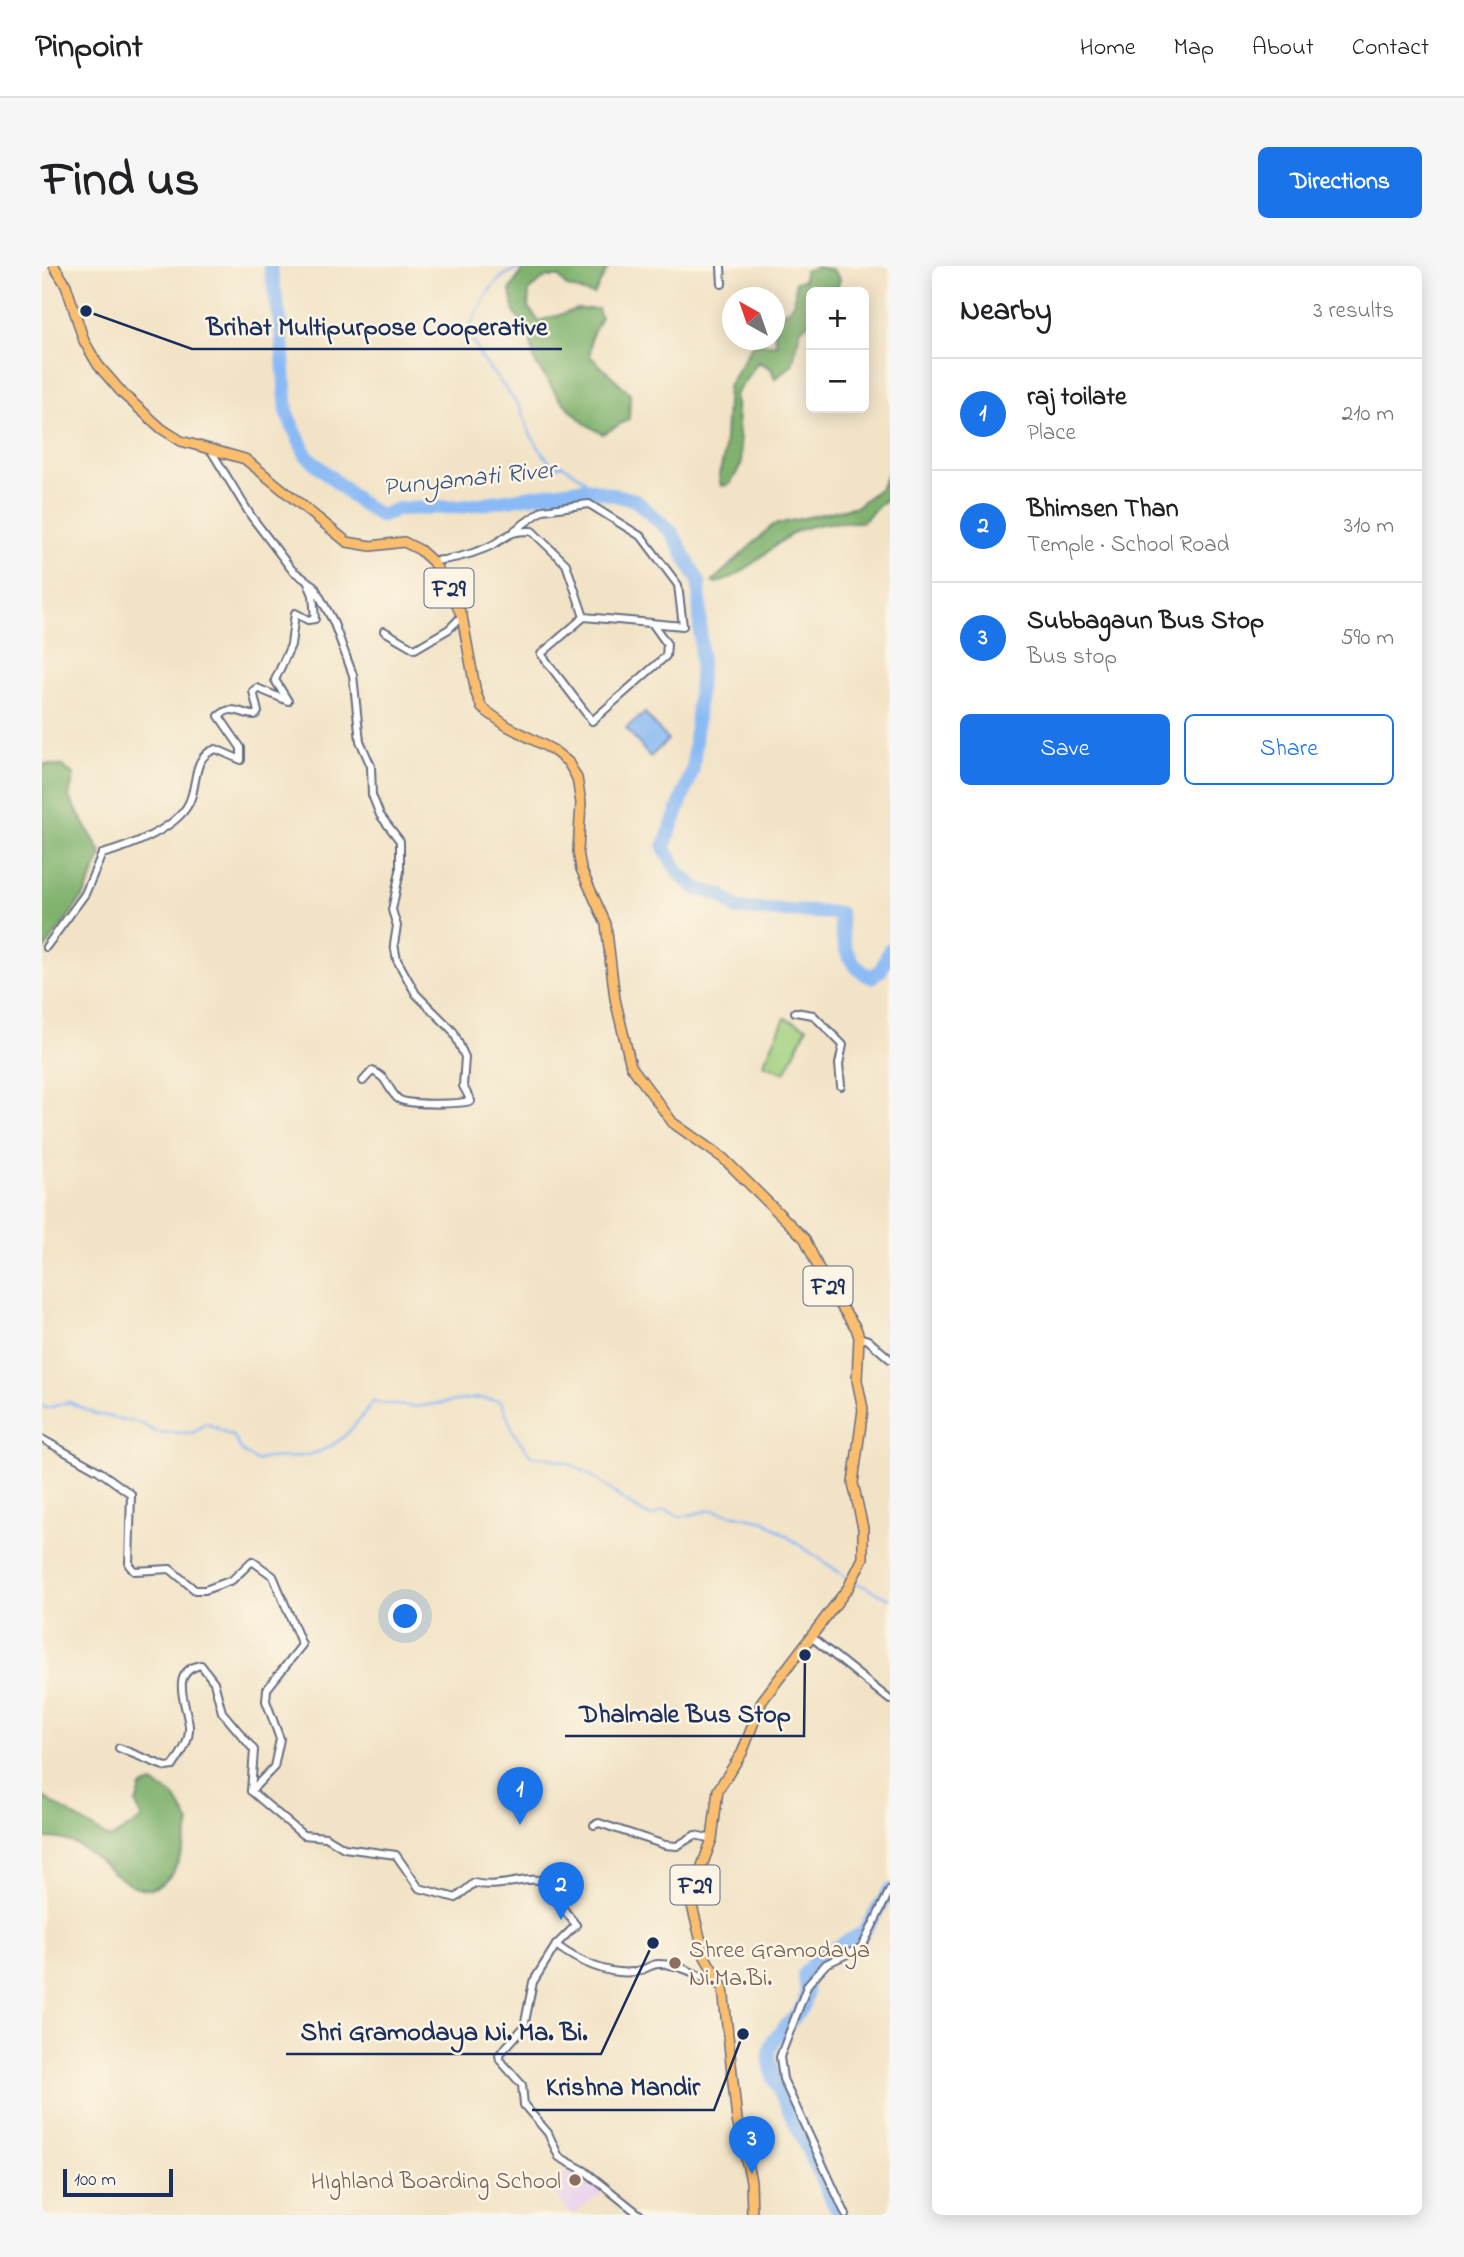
<!DOCTYPE html>
<meta charset="utf-8">
<style>
:root{--surface:#fff;--page:#f6f6f6;--text:#202124;--muted:#757577;--line:#e0e0e0;--accent:#1a73e8}
body{margin:0;font-family:"Indie Flower",sans-serif;background:var(--page);color:var(--text)}
.controls{position:absolute;right:21px;top:21px;display:grid;overflow:hidden;border-radius:10px;box-shadow:0 4px 18px #0003}
.controls button{width:63px;height:63px;display:grid;place-items:center;padding:0;border:0;border-bottom:2px solid var(--line);background:var(--surface);color:var(--text);font:35px sans-serif}
.compass{position:absolute;left:680px;top:21px;width:63px;height:63px;border-radius:50%;background:var(--surface);box-shadow:0 4px 18px #0003;rotate:320deg}
.scale{position:absolute;left:21px;bottom:18px;width:110px;box-sizing:border-box;padding-left:7px;border:4px solid #1b2f5e;border-top:0;font-size:19px;line-height:24px;white-space:nowrap;color:#1b2f5e;-webkit-text-stroke:5px #fcf5e5;paint-order:stroke}
.you{position:absolute;left:364px;top:1351px;width:24px;height:24px;margin:-18px;border:5px solid #fff;border-radius:50%;background:#1a73e8;box-shadow:0 0 0 10px #1a73e833}
.badge{display:grid;place-items:center;width:46px;height:46px;border-radius:50%;background:var(--accent);color:#fff;font-size:23px;font-weight:700}
.pin{position:absolute;translate:-50% -58px;filter:drop-shadow(0 2px 4px #0008)}
.pin::after{content:'';position:absolute;top:37px;width:24px;height:21px;background:inherit;clip-path:polygon(0 0,100% 0,50% 100%)}
.list{margin:0;padding:0;list-style:none}
h2{display:flex;justify-content:space-between;align-items:center;height:91px;margin:0;padding:0 28px;font-size:30px}
h2 small{font-size:23px;font-weight:400;color:var(--muted)}
.list li{display:grid;grid-template-columns:46px 1fr auto;gap:21px;align-items:center;box-sizing:border-box;height:112px;padding:0 28px;border-top:2px solid var(--line)}
.list b{display:block;font-size:26px;white-space:nowrap}
.list p{margin:0;font-size:23px;white-space:nowrap;color:var(--muted)}
.list em{font-size:23px;font-style:normal;color:var(--muted)}
.actions{display:flex;gap:14px;padding:21px 28px}
.actions a{flex:1;padding:16px 0;border:2px solid var(--accent);border-radius:10px;text-align:center;font-size:24px;color:var(--accent)}
.actions .main{background:var(--accent);color:#fff}
.map{position:relative;flex:none;width:848px;height:1949px;overflow:hidden;border-radius:10px}
header{display:flex;align-items:center;gap:42px;box-sizing:border-box;height:98px;padding:0 35px;background:var(--surface);border-bottom:2px solid var(--line)}
header strong{font-size:33px}
nav{display:flex;gap:38px;margin-inline-start:auto;font-size:24px}
.intro{display:flex;align-items:center;justify-content:space-between;box-sizing:border-box;height:168px;padding:0 42px}
h1{margin:0;font-size:49px}
.button{padding:18px 32px;border-radius:10px;background:var(--accent);color:#fff;font-size:24px;font-weight:700}
main{display:flex;gap:42px;padding:0 42px}
aside{flex:1;background:var(--surface);border-radius:10px;box-shadow:0 4px 18px #0003}
.map>svg:first-child{display:block}
</style>
<header>
<strong>Pinpoint</strong>
<nav><a>Home</a><a>Map</a><a>About</a><a>Contact</a></nav>
</header>
<div class="intro"><h1>Find us</h1><a class="button">Directions</a></div>
<main>
<div class="map">
<svg width="848" height="1949" viewBox="0 0 848 1949">
<rect width="100%" height="100%" fill="#fcf5e5"/>
<filter id="ink" filterUnits="userSpaceOnUse"><feTurbulence type="fractalNoise" baseFrequency=".0143" numOctaves="2"/><feDisplacementMap in="SourceGraphic" scale="14" xChannelSelector="R" yChannelSelector="G"/><feConvolveMatrix kernelMatrix="1 2 1 2 8 2 1 2 1" color-interpolation-filters="sRGB"/></filter>
<filter id="wash" filterUnits="userSpaceOnUse"><feTurbulence type="fractalNoise" baseFrequency=".00686" numOctaves="4" result="noise"/><feDisplacementMap in="SourceGraphic" scale="28" xChannelSelector="R" yChannelSelector="G"/><feGaussianBlur stdDeviation="1.57" result="paint"/><feColorMatrix in="noise" values="0 0 0 0 0 0 0 0 0 0 0 0 0 0 0 0 0 1.4 0 .05"/><feComposite in="paint" operator="in"/></filter>
<g filter="url(#wash)">
<rect width="100%" height="100%" fill="#f2e3c6"/>
<polygon fill="#e9d2ed" points="528,1899 562,1925 532,1948 526,1946 510,1924"/>
<polygon fill="#a0d07f" stroke="#5e806e" stroke-width="2" points="743,752 765,761 743,807 721,798"/>
<g fill="#80b26e" stroke="#4e7066" stroke-width="2">
<polygon points="483,0 567,0 552,29 525,21 517,11 504,11 487,24 486,42 497,55 536,43 556,43 559,52 549,71 548,90 588,127 587,153 561,168 542,157 517,132 493,96 487,67 472,46 468,24"/>
<path d="M775,1L791,4L798,13L795,22L787,21L785,26H769V56L759,62L750,99L733,113L729,102L716,96L693,129L700,197L688,218L679,220L677,209L682,190L686,120L711,78H736L733,73V50C752,45 754,35 753,16L762,14V5Z"/>
<path d="M848,202V229L820,256C798,256 776,256 755,265C735,274 688,323 670,316L731,259L815,240L839,221Z"/>
<polygon points="0,498 20,500 32,509 27,531 60,588 43,628 0,687"/>
<path d="M111,1517L133,1531L148,1557C143,1582 129,1637 90,1619C56,1602 47,1570 0,1572V1530L68,1573L100,1553L94,1538L99,1521Z"/>
</g>
<polygon fill="#8abaf5" stroke="#5274aa" stroke-width="2" points="603,447 626,474 608,491 584,462"/>
<g fill="none" stroke-linecap="round" stroke-linejoin="round">
<g stroke="#8abaf5" stroke-width="2.5">
<path d="M502,0C494,3 488,1 480,2C450,7 438,41 426,64L440,93L478,141L489,170L508,197L511,201L520,199L542,213L544,222"/>
<path d="M0,1140L5,1142L27,1136L53,1148L98,1157L114,1166L151,1167L164,1157L191,1170L201,1186L214,1195C228,1189 239,1193 253,1191C292,1187 309,1166 331,1136L372,1141L435,1132L459,1135L472,1167L489,1190C548,1192 562,1228 609,1251L623,1244L639,1251L669,1244L723,1255L807,1313"/>
<polyline points="813,1316 848,1333"/>
</g>
<g stroke="#8abaf5" stroke-width="14">
<path d="M228,0L239,60L245,148L264,189L317,236L338,250L356,243L418,241L544,222L593,234L630,267L657,316L659,398L651,503L622,581L637,608L655,623L679,629L696,643L798,647C799,672 803,699 829,711L839,704L848,683"/>
<path d="M797,1949L732,1813C730,1804 726,1794 728,1785C735,1753 775,1753 762,1708L778,1690L821,1667L848,1624"/>
</g>
</g>
</g>
<g filter="url(#ink)">
<g fill="none" stroke-linecap="round" stroke-linejoin="round">
<g stroke="#666e82" stroke-width="10">
<g id="minor">
<polyline points="679,0 680,18"/>
<path d="M168,183L209,250L250,304L272,320L291,355L311,409L318,475L329,500L330,529L338,549L358,575V605L350,644L355,660L352,678L355,694L374,728L411,765L423,791L421,820L429,835C416,838 363,840 355,832C344,821 346,811 330,805L321,815"/>
<path d="M390,295C409,294 427,289 444,282C466,273 463,264 490,265L524,298L542,351L499,388L550,455L624,390L625,378L610,357L542,351L641,360L636,319L600,271L547,238L501,244L473,264"/>
<polyline points="342,365 373,383 407,363 420,350"/>
<path d="M4,681L43,628L60,588C86,581 128,565 144,542C158,523 147,491 174,483L199,494V482L177,450C191,437 199,449 213,449L216,446L211,425L215,422L246,435L233,414L249,379L253,347L266,354L273,353L271,329L266,317"/>
<polyline points="753,746 771,749 801,779 797,798 799,820"/>
<polyline points="817,1071 826,1074 848,1093"/>
<polyline points="0,1173 57,1205 89,1228 87,1299 92,1305 128,1303 153,1324 163,1324 190,1314 210,1295 231,1310 260,1379 225,1423 224,1435 238,1473 232,1501 209,1525"/>
<polyline points="768,1370 848,1434"/>
<path d="M77,1482L124,1501L131,1500C139,1488 148,1476 147,1460C145,1439 126,1405 159,1399L172,1416L180,1446L212,1484L209,1525L261,1569L284,1571L302,1582L354,1589L377,1622L414,1632L432,1617C458,1624 484,1608 510,1616L520,1641L534,1659L514,1679C535,1695 565,1709 592,1706C601,1706 608,1697 618,1698C639,1698 662,1712 680,1721"/>
<polyline points="552,1559 557,1557 623,1579 635,1580 653,1569 670,1573"/>
<polyline points="514,1679 491,1716 482,1761 457,1789 458,1794 480,1819 482,1839 506,1867 517,1891 543,1905 598,1949"/>
<polyline points="804,1949 741,1813 738,1791 766,1718 784,1698 820,1681 848,1624"/>
</g>
</g>
<g stroke="#666e82" stroke-width="12">
<polyline id="primary" points="12,0 24,19 42,75 56,99 81,128 120,163 139,175 203,193 305,276 329,280 362,276 378,284 390,295 402,313 420,350 434,427 440,442 465,460 511,484 526,496 535,512 539,537 536,585 539,603 564,658 573,733 589,800 631,857 681,892 763,973 784,1018 814,1062 817,1071 815,1114 821,1143 811,1217 821,1262 821,1292 806,1322 720,1435 700,1487 676,1524 670,1573 648,1632 663,1691 681,1722 695,1854 709,1915 710,1949"/>
</g>
<use href="#minor" stroke="#fff" stroke-width="6"/>
<use href="#primary" stroke="#fbbd6e" stroke-width="9"/>
</g>
</g>
<g fill="#8d6e63" stroke="#fcf5e5" stroke-width="2.5">
<circle cx="633" cy="1697" r="7"/>
<circle cx="533" cy="1914" r="7"/>
</g>
<g text-anchor="middle" stroke-width="5" stroke-linejoin="round" paint-order="stroke">
<g fill="#fcf5e5" stroke="#5e6a86" stroke-width="2">
<rect x="382.5" y="302.5" width="49" height="39" rx="5"/>
<rect x="761.5" y="1000.5" width="49" height="39" rx="5"/>
<rect x="628.5" y="1599.5" width="49" height="39" rx="5"/>
</g>
<g font-size="23" font-weight="bold" fill="#1b2f5e">
<text x="407" y="330">F29</text>
<text x="786" y="1028">F29</text>
<text x="653" y="1627">F29</text>
</g>
<g font-size="24" fill="#785e54" stroke="#fcf5e5" text-anchor="start">
<text x="647" y="1691">Shree Gramodaya<tspan x="647" dy="28">Ni.Ma.Bi.</tspan></text>
<text x="519" y="1922" text-anchor="end">HIghland Boarding School</text>
</g>
<g font-size="26" font-style="italic" fill="#375284" stroke="#fcf5e5">
<text transform="translate(427 211) rotate(-6)" y="9">Punyamati River</text>
</g>
</g>
<path fill="none" stroke="#1b2f5e" stroke-width="2.5" d="M44 45L150 83H520M763 1389L762 1470H523M611 1677L559 1788H244M701 1768L672 1844H490"/>
<g fill="#1b2f5e" stroke="#fcf5e5" stroke-width="2.5">
<circle cx="44" cy="45" r="7"/>
<circle cx="763" cy="1389" r="7"/>
<circle cx="611" cy="1677" r="7"/>
<circle cx="701" cy="1768" r="7"/>
</g>
<g font-size="26" text-anchor="middle" font-weight="bold" fill="#1b2f5e" stroke="#fcf5e5" stroke-width="5" stroke-linejoin="round" paint-order="stroke">
<text x="335" y="69">Brihat Multipurpose Cooperative</text>
<text x="643" y="1456">Dhalmale Bus Stop</text>
<text x="402" y="1774">Shri Gramodaya Ni. Ma. Bi.</text>
<text x="581" y="1829">Krishna Mandir</text>
</g>
</svg>
<div class="controls">
<button>+</button>
<button>−</button>
</div>
<svg class="compass" viewBox="-18 -18 36 36"><path d="M0-13l5 13h-10z" fill="#e53935"/><path d="M0 13l5-13h-10z" fill="#757577"/></svg>
<div class="scale">100 m</div>
<div class="you"></div>
<div class="pin badge" style="left:478px;top:1559px">1</div>
<div class="pin badge" style="left:519px;top:1654px">2</div>
<div class="pin badge" style="left:710px;top:1908px">3</div>
</div>
<aside>
<h2>Nearby<small>3 results</small></h2>
<ul class="list">
<li><span class="badge">1</span><div><b>raj toilate</b><p>Place</p></div><em>210 m</em></li>
<li><span class="badge">2</span><div><b>Bhimsen Than</b><p>Temple · School Road</p></div><em>310 m</em></li>
<li><span class="badge">3</span><div><b>Subbagaun Bus Stop</b><p>Bus stop</p></div><em>590 m</em></li>
</ul>
<div class="actions"><a class="main">Save</a><a>Share</a></div>
</aside>
</main>
